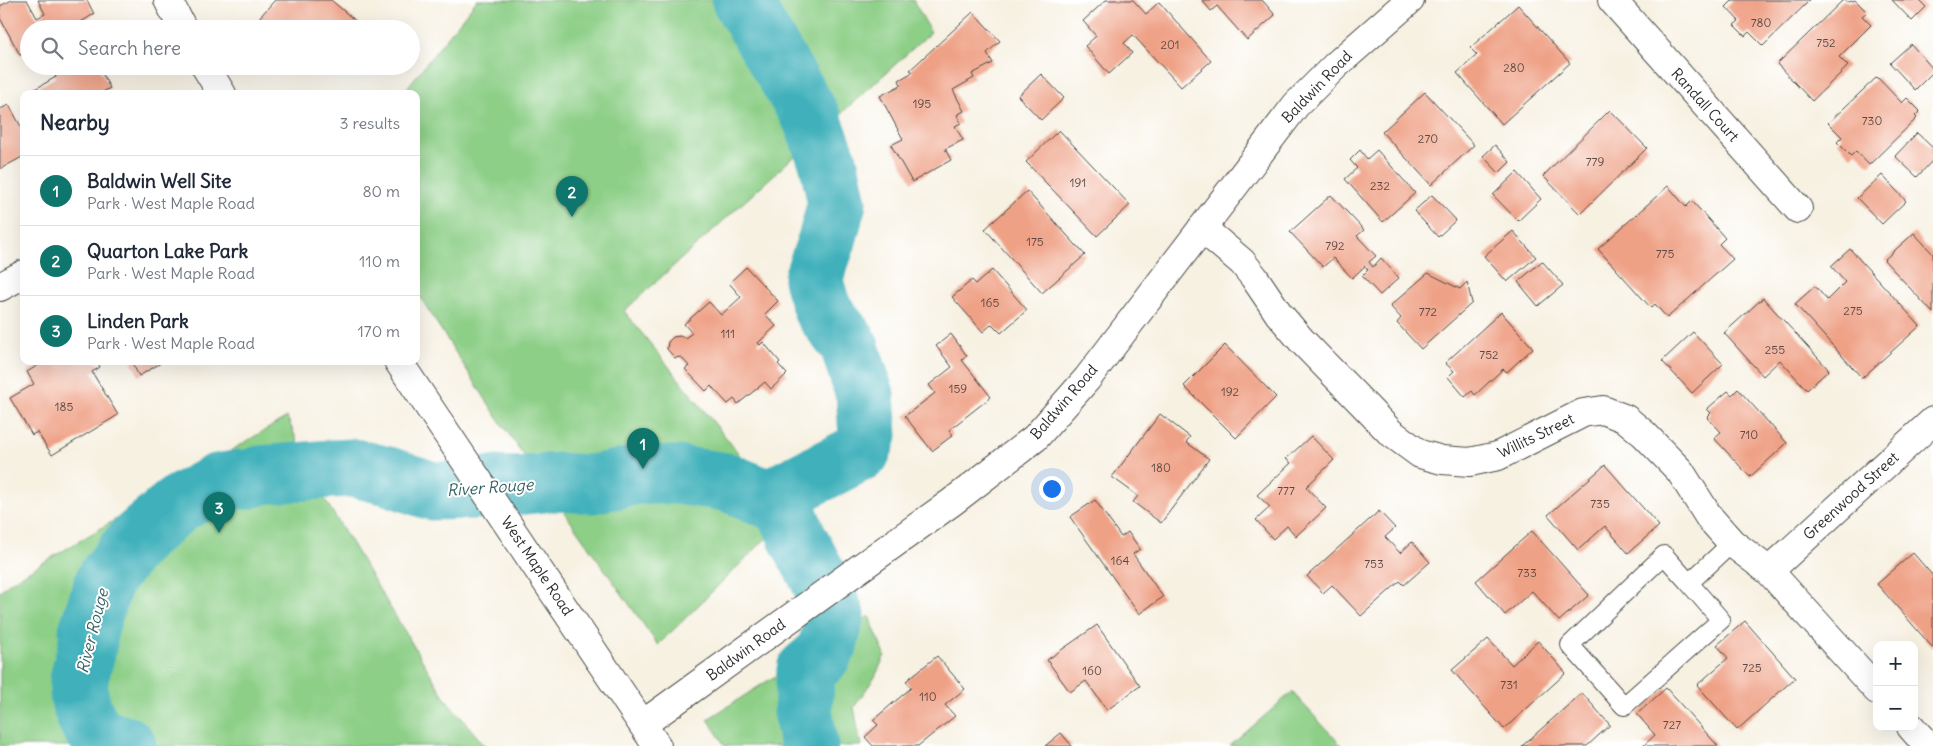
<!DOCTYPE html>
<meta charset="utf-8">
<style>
:root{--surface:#fff;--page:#f6f6f7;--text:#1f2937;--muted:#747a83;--line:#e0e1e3;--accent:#0f766e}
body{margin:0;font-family:Delius,sans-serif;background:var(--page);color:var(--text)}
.controls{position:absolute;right:15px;bottom:15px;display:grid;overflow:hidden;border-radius:10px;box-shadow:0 5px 20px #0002}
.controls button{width:45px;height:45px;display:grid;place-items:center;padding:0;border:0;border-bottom:1px solid var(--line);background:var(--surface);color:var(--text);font:25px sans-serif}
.you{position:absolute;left:1051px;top:488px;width:18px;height:18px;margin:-12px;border:4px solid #fff;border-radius:50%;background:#1a73e8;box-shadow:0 0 0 8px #1a73e833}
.badge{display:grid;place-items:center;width:32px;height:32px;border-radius:50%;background:var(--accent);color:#fff;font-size:16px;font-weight:700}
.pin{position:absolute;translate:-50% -41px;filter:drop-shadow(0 1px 2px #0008)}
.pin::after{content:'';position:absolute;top:26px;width:18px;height:15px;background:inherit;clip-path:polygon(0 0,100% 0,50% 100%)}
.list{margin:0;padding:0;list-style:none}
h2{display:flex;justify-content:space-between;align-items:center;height:65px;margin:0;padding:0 20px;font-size:21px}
h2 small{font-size:16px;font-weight:400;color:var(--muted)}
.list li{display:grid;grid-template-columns:32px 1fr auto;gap:15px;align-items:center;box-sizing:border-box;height:70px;padding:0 20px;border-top:1px solid var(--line)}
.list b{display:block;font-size:19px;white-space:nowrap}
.list p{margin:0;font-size:16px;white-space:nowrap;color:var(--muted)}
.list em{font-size:16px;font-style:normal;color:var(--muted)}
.icon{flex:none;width:28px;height:28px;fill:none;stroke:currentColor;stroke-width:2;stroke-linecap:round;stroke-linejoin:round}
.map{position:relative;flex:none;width:1933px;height:746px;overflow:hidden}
.search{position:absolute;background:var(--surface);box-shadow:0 5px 20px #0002;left:20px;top:20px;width:400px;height:55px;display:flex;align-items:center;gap:12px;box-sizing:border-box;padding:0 18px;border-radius:28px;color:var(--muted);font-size:19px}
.panel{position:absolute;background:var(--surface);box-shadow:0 5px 20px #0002;left:20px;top:90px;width:400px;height:275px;border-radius:10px}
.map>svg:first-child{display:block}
</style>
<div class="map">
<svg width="1933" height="746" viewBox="0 0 1933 746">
<rect width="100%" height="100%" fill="#fff"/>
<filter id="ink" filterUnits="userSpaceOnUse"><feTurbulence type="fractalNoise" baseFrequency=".02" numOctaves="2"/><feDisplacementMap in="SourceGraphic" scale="10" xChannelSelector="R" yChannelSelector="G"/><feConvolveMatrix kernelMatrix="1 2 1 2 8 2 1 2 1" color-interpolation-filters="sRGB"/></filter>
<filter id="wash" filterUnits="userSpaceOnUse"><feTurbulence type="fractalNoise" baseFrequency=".0096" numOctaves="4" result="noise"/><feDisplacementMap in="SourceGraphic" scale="20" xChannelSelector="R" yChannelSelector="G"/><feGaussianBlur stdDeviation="1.12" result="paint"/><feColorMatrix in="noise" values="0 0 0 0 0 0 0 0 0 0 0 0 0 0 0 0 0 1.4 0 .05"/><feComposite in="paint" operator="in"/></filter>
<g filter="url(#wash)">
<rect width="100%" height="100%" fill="#f7f1e2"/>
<g fill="#8dcf87" stroke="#5c7d59">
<polygon points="477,0 913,0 931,32 624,311 789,516 658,645 501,423 416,291 416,94 402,94"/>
<polygon points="287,417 315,483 445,698 485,746 0,746 0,591 9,583"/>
<polygon points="869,616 885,655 875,677 854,707 861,746 725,746 708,719"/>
<polygon points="1292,692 1342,746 1230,746"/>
</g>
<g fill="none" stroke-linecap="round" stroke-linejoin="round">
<g stroke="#41b1bb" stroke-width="59">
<polyline points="741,0 811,117 828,161 837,203 827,240 813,279 822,309 849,345 865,395 868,435 861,452 768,499"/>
<path d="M127,746C120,743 112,742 105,739C87,730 77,700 79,681C81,664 90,649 88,631L105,579L135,541L177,505L217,483L242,479L246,480L261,475L331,469L354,468L388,476L432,491L476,490L492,485L515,486L557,482L592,484L639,475H677L727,482L776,502L789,516L798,539L818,576L835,615L828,645L820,658L806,670L803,711L809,746"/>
</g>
</g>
<g id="blocks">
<g fill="#efa186">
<polygon points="12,0 27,0 37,18 45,14 38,0 87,0 94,14 76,25 78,29 29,29 29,51 20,55 0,18 0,6"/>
<polygon points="275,0 331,0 365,29 273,29 259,18"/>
<polygon points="1106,0 1133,0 1146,14 1159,2 1211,61 1181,87 1133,35 1124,43 1132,53 1109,74 1085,46 1096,36 1083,21"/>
<polygon points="1202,0 1262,0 1275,15 1247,40 1217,6 1211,11"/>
<polygon points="1733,0 1810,0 1763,46 1749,32 1745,36 1734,25 1739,21 1726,7"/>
<polygon points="1843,0 1849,2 1855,0 1867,12 1862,16 1871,25 1839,57 1848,66 1812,101 1777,64"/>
<polygon points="1892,0 1919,0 1926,7 1912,21"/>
<polygon points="1518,5 1570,63 1502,124 1457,73 1477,55 1470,48"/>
<polygon points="973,12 1000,41 987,53 993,63 972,74 974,78 953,90 964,111 957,115 961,123 955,126 963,140 945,149 951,160 912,182 891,145 903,139 880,96 901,85 899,80 913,72 910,70"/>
<polygon points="1911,44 1933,69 1933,72 1915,90 1890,63"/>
<polygon points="51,66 98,66 110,88 103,92 104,94 38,94 35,89 56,77"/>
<polygon points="1041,74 1064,98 1041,120 1018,96"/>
<polygon points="1877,77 1902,103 1907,98 1920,111 1915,116 1917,118 1869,165 1856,151 1851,156 1837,142 1842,137 1828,123"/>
<polygon points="1425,92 1474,145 1431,185 1382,132"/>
<polygon points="9,105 24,132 24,156 0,169 0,109"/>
<polygon points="1610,110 1647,148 1580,214 1543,176"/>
<polygon points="1059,130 1130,205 1097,236 1026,162"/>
<polygon points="1917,133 1933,148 1933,160 1917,177 1895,156"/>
<polygon points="1495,145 1510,162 1499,173 1483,156"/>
<polygon points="1360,150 1367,159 1377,150 1415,193 1383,222 1345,179 1357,168 1350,160"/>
<polygon points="1517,172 1541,199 1518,221 1493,195"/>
<polygon points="1882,175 1906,201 1882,224 1857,198"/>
<polygon points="1668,186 1686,207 1692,201 1725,238 1719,244 1733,259 1667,318 1655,304 1651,308 1598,249"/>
<polygon points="1027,191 1085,255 1042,293 985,229"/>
<polygon points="1331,195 1364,230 1357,236 1376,256 1369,262 1373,267 1381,258 1399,278 1380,295 1362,276 1368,270 1365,266 1352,278 1333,258 1323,267 1290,232"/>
<polygon points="1432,195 1456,220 1438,237 1414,211"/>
<polygon points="1513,231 1536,257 1507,282 1484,256"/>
<polygon points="1914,233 1933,254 1933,313 1884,260"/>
<polygon points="1850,249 1920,326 1862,378 1795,304 1815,286 1827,300 1845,282 1831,266"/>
<polygon points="1542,261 1563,285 1538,306 1518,282"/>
<polygon points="746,267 778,301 765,314 776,326 758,343 760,345 763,342 780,362 778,364 787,374 771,389 765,382 738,404 734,399 728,404 711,386 706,391 685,369 689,366 681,357 675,358 667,349 668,342 673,337 680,336 685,338 692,333 684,324 709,302 721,315 741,297 729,283"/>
<polygon points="992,270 1027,310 1001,333 992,324 983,332 952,297 972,280 976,284"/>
<polygon points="1428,273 1460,289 1467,282 1472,303 1421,349 1397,323 1401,318 1390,306"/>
<polygon points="1763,298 1829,370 1807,390 1780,360 1763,376 1724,333"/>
<polygon points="1501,312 1533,348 1507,372 1503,369 1475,395 1472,391 1465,397 1448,377 1454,371 1445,363"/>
<polygon points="1693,332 1723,364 1692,393 1662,361"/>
<polygon points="951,334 967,356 962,360 991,397 949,430 953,435 932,451 905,416 935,393 929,385 952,367 936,346"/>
<polygon points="1225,345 1276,397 1236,438 1184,386"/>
<polygon points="45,361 97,361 100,367 92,372 118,415 52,455 37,432 32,435 10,398 34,384 27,372"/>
<polygon points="131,361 164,361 139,376"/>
<polygon points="1738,389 1787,443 1750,477 1714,438 1721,432 1707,417 1711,413 1707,409 1728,391 1732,395"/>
<polygon points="1160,414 1190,437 1186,442 1209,459 1161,523 1133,502 1138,496 1112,477"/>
<polygon points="1311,436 1334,460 1306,487 1326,508 1296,536 1287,526 1273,539 1256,520 1270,507 1257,495 1291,463 1286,459"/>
<polygon points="1605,465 1659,526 1628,553 1605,526 1578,550 1548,515"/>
<polygon points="1095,500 1121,537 1128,532 1140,549 1133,554 1163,597 1139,614 1070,517"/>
<polygon points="1379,511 1395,528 1385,537 1400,553 1412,542 1430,562 1404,585 1400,581 1361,616 1332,585 1323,593 1307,576"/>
<polygon points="1532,531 1589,595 1559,621 1532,591 1505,615 1476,581"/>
<polygon points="1913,553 1933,576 1933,648 1877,584"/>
<polygon points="1745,621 1795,678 1737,730 1697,685 1728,658 1717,645"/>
<polygon points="1097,625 1140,686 1107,710 1086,681 1070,692 1047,660"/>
<polygon points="1488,639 1512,665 1538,641 1566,673 1504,729 1452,670"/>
<polygon points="937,656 965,689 945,705 955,716 918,746 873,746 865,737 878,725 873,720 911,688 906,681"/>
<polygon points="1666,688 1718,746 1643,746 1655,735 1637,714"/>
<polygon points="1582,693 1610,725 1587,746 1522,746"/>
<polygon points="1061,733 1072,746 1045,746"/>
</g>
</g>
</g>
<g filter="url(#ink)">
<use href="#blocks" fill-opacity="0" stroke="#4a4946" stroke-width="1"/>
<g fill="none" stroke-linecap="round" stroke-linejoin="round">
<g stroke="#4a4946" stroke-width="20">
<polyline id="service" points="1689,583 1721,620 1624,706 1570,645 1664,555 1689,583 1732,543"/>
</g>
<g stroke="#4a4946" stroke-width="30">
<g id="minor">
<polyline points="1612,0 1798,209"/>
<polyline points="1202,228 1242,262 1254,277 1279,314 1302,341 1366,407 1390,432 1420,454 1442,460 1470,462 1498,456 1583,413 1603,410 1626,419 1644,434 1680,471 1709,517 1732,543 1769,571 1877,690"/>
<polyline points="0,287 24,274"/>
<polyline points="1769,571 1933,421"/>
<polyline points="643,724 952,502 1035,438 1087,379 1296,105 1336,65 1410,0"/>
<polyline points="1911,727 1928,746"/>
</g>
</g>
<g stroke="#4a4946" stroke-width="30">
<g id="secondary">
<polyline points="168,0 183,29"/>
<polyline points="205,66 222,94"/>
<polyline points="398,361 657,746"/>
</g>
</g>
<use href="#service" stroke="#fff" stroke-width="18"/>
<use href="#minor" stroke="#fff" stroke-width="28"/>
<use href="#secondary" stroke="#fff" stroke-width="28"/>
</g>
</g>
<g text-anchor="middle" stroke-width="4" stroke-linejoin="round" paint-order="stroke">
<g font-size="12" fill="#5c4842">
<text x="1761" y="27">780</text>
<text x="1826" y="47">752</text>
<text x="1170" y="49">201</text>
<text x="1514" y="72">280</text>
<text x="922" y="108">195</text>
<text x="1872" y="125">730</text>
<text x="1428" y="143">270</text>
<text x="1595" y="166">779</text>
<text x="1078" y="187">191</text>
<text x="1380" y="190">232</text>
<text x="1035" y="246">175</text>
<text x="1335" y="250">792</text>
<text x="1665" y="258">775</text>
<text x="990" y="307">165</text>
<text x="1853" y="315">275</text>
<text x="1428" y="316">772</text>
<text x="728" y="338">111</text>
<text x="1775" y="354">255</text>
<text x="1489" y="359">752</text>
<text x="958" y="393">159</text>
<text x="1230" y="396">192</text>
<text x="64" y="411">185</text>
<text x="1749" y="439">710</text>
<text x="1161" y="472">180</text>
<text x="1286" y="495">777</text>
<text x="1600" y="508">735</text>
<text x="1120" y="565">164</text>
<text x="1374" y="568">753</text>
<text x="1527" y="577">733</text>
<text x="1752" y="672">725</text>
<text x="1092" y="675">160</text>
<text x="1509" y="689">731</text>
<text x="928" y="701">110</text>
<text x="1672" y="729">727</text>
</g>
<g font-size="15" fill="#2b2b2b" stroke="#fff">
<text transform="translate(1317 87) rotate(-46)" y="5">Baldwin Road</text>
<text transform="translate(1705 105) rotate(48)" y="5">Randall Court</text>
<text transform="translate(1064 402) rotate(-49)" y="5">Baldwin Road</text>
<text transform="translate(1536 436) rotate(-26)" y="5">Willits Street</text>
<text transform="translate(1851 496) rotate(-42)" y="5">Greenwood Street</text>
<text transform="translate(537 566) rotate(56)" y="5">West Maple Road</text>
<text transform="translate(746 650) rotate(-36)" y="5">Baldwin Road</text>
</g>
<g font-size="16" font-style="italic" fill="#346165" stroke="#fff">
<text transform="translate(490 487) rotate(-4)" y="6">River Rouge</text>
<text transform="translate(92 631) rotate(-76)" y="6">River Rouge</text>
</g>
</g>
</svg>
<div class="controls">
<button>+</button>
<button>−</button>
</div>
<div class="you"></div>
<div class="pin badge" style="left:643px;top:469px">1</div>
<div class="pin badge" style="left:572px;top:217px">2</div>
<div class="pin badge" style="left:219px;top:533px">3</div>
<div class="search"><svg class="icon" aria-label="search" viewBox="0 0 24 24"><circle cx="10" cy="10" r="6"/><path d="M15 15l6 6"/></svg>Search here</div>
<section class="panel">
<h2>Nearby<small>3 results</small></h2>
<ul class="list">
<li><span class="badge">1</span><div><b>Baldwin Well Site</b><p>Park · West Maple Road</p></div><em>80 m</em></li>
<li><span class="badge">2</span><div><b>Quarton Lake Park</b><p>Park · West Maple Road</p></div><em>110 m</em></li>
<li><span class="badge">3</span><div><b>Linden Park</b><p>Park · West Maple Road</p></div><em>170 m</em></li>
</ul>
</section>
</div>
